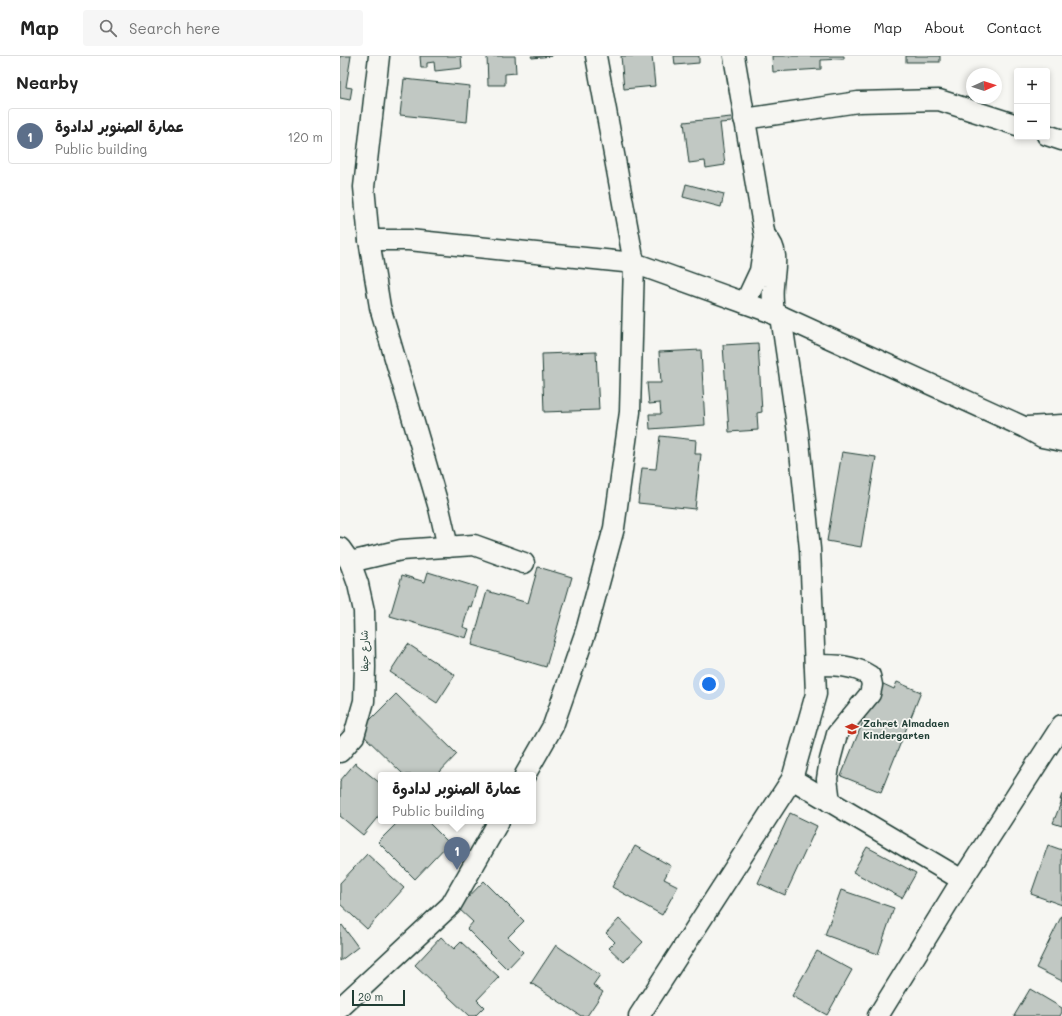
<!DOCTYPE html>
<meta charset="utf-8">
<style>
:root{--surface:#fff;--page:#f6f6f6;--text:#222;--muted:#767676;--line:#e0e0e0;--accent:#b45309}
body{margin:0;font-family:Mali,"Playpen Sans Arabic",sans-serif;background:var(--page);color:var(--text)}
.controls{position:absolute;right:12px;top:12px;display:grid;overflow:hidden;border-radius:4px;box-shadow:0 2px 6px #0003}
.controls button{width:36px;height:36px;display:grid;place-items:center;padding:0;border:0;border-bottom:1px solid var(--line);background:var(--surface);color:var(--text);font:20px sans-serif}
.compass{position:absolute;left:626px;top:12px;width:36px;height:36px;border-radius:50%;background:var(--surface);box-shadow:0 2px 6px #0003;rotate:87deg}
.scale{position:absolute;left:12px;bottom:10px;width:53px;box-sizing:border-box;padding-left:4px;border:2px solid #1f3d34;border-top:0;font-size:11px;line-height:14px;white-space:nowrap;color:#1f3d34;-webkit-text-stroke:3px #f6f6f2;paint-order:stroke}
.you{position:absolute;left:369px;top:628px;width:14px;height:14px;margin:-10px;border:3px solid #fff;border-radius:50%;background:#1a73e8;box-shadow:0 0 0 6px #1a73e833}
.badge{display:grid;place-items:center;width:26px;height:26px;border-radius:50%;background:var(--accent);color:#fff;font-size:13px;font-weight:700}
.pin{position:absolute;translate:-50% -33px;filter:drop-shadow(0 1px 2px #0008)}
.pin::after{content:'';position:absolute;top:21px;width:14px;height:12px;background:inherit;clip-path:polygon(0 0,100% 0,50% 100%)}
.popup{position:absolute;left:38px;top:716px;width:158px;height:52px;box-sizing:border-box;display:grid;place-content:center;border-radius:4px;background:var(--surface);filter:drop-shadow(0 1px 3px #0005);font-size:13px;white-space:nowrap;color:var(--muted)}
.popup b{font-size:15px;color:var(--text)}
.popup::after{content:'';position:absolute;left:50%;top:100%;margin-left:-8px;border:8px solid transparent;border-top-color:var(--surface)}
.list{margin:0;padding:0;list-style:none}
h2{display:flex;justify-content:space-between;align-items:center;height:52px;margin:0;padding:0 16px;font-size:17px}
h2 small{font-size:13px;font-weight:400;color:var(--muted)}
.list li{display:grid;grid-template-columns:26px 1fr auto;gap:12px;align-items:center;box-sizing:border-box;height:56px;margin:0 8px 8px;padding:0 8px;border:1px solid var(--line);border-radius:4px}
.list b{display:block;font-size:15px;white-space:nowrap}
.list p{margin:0;font-size:13px;white-space:nowrap;color:var(--muted)}
.list em{font-size:13px;font-style:normal;color:var(--muted)}
.icon{flex:none;width:22px;height:22px;fill:none;stroke:currentColor;stroke-width:2;stroke-linecap:round;stroke-linejoin:round}
.map{position:relative;flex:none;width:722px;height:960px;overflow:hidden}
header{display:flex;align-items:center;gap:24px;box-sizing:border-box;height:56px;padding:0 20px;background:var(--surface);border-bottom:1px solid var(--line)}
header strong{font-size:19px}
nav{display:flex;gap:22px;margin-inline-start:auto;font-size:14px}
.search{width:280px;height:36px;background:var(--page);display:flex;align-items:center;gap:10px;box-sizing:border-box;padding:0 14px;border-radius:4px;color:var(--muted);font-size:15px}
main{display:flex}
aside{flex:1;background:var(--surface)}
.map>svg:first-child{display:block}
</style>
<header>
<strong>Map</strong>
<div class="search"><svg class="icon" aria-label="search" viewBox="0 0 24 24"><circle cx="10" cy="10" r="6"/><path d="M15 15l6 6"/></svg>Search here</div>
<nav><a>Home</a><a>Map</a><a>About</a><a>Contact</a></nav>
</header>
<main>
<aside>
<h2>Nearby<small></small></h2>
<ul class="list">
<li><span class="badge" style="background:#5c6f8a">1</span><div><b>عمارة الصنوبر لدادوة</b><p>Public building</p></div><em>120 m</em></li>
</ul>
</aside>
<div class="map">
<svg width="722" height="960" viewBox="0 0 722 960">
<rect width="100%" height="100%" fill="#f6f6f2"/>
<filter id="ink" filterUnits="userSpaceOnUse"><feTurbulence type="fractalNoise" baseFrequency=".025" numOctaves="2"/><feDisplacementMap in="SourceGraphic" scale="8" xChannelSelector="R" yChannelSelector="G"/><feConvolveMatrix kernelMatrix="1 2 1 2 8 2 1 2 1" color-interpolation-filters="sRGB"/></filter>
<g filter="url(#ink)">
<g fill="#c1c8c3" stroke="#1f3d34">
<polygon points="0,0 11,0 6,31 12,32 10,44 0,42"/>
<polygon points="80,0 121,0 122,12 95,15 94,6 87,7 87,12 81,12"/>
<polygon points="147,0 175,0 176,17 165,18 165,29 148,29"/>
<polygon points="191,0 212,0 192,2"/>
<polygon points="281,0 312,0 315,30 284,33"/>
<polygon points="334,0 359,0 359,7 335,9"/>
<polygon points="432,0 504,0 504,3 481,4 481,13 433,16"/>
<rect x="566" y="0" width="34" height="6"/>
<polygon points="64,23 130,30 127,66 60,59"/>
<polygon points="391,61 392,66 380,67 385,109 366,112 365,105 349,107 344,66"/>
<polygon points="346,128 384,138 381,151 343,141"/>
<polygon points="418,287 422,356 417,357 418,374 389,376 383,289"/>
<polygon points="361,294 365,369 310,373 309,358 321,358 320,347 309,348 307,327 321,327 319,296"/>
<polygon points="256,296 259,354 204,356 202,298"/>
<polygon points="320,380 356,384 355,398 361,398 355,453 298,447 302,412 316,413"/>
<polygon points="502,396 536,401 521,491 487,485"/>
<polygon points="198,511 232,521 206,611 132,589 147,535 188,547"/>
<polygon points="88,516 137,531 131,551 129,550 123,571 129,573 126,582 50,560 62,519 85,526"/>
<polygon points="68,588 115,619 97,647 50,616"/>
<polygon points="539,626 554,633 557,626 581,636 541,736 501,720"/>
<polygon points="56,638 117,698 97,719 64,719 19,675"/>
<polygon points="15,707 41,728 41,757 23,779 0,760 0,725"/>
<polygon points="722,738 722,770 713,767 722,744 720,744"/>
<polygon points="450,757 477,770 445,839 418,827"/>
<polygon points="59,765 87,765 109,787 75,823 38,786"/>
<polygon points="708,789 722,794 722,849 691,838"/>
<polygon points="295,790 331,810 324,823 338,830 322,859 272,831"/>
<polygon points="527,791 576,817 562,842 513,816"/>
<polygon points="27,798 64,832 27,873 0,848 0,827"/>
<polygon points="144,825 184,865 168,881 183,896 167,913 127,873 133,866 118,852"/>
<polygon points="501,834 554,852 538,898 485,879"/>
<polygon points="722,859 722,925 696,912"/>
<polygon points="279,863 303,886 284,906 269,892 275,886 266,877"/>
<polygon points="2,869 18,891 0,905 0,871"/>
<polygon points="101,881 114,893 121,886 159,921 137,944 144,951 135,960 129,960 75,909"/>
<polygon points="216,889 260,919 253,929 263,936 247,960 241,960 191,927"/>
<polygon points="477,895 512,914 487,959 452,940"/>
<polygon points="690,933 722,952 722,956 720,960 674,960"/>
</g>
<g fill="none" stroke-linecap="round" stroke-linejoin="round">
<g stroke="#1f3d34" stroke-width="23">
<g id="street">
<polyline points="39,0 24,131 29,184 40,251 99,452 108,491"/>
<polyline points="394,0 425,181 420,215 405,247"/>
<polyline points="404,63 518,46 599,44 677,69"/>
<polyline points="707,79 722,84"/>
<path d="M427,182C440,195 434,214 433,230C432,239 433,249 434,258"/>
<polyline points="29,184 69,184 294,207 441,260 684,371 702,381 722,385"/>
<polyline points="688,371 722,369"/>
<polyline points="0,492 10,506 18,528 24,555 25,611 24,645 14,680 0,696"/>
<polyline points="10,506 61,494 134,489 184,507"/>
<path d="M475,609C495,609 514,609 530,620L532,629L530,638L497,678L490,704L487,723L490,746"/>
<polyline points="185,719 213,670 246,575 274,472 290,356 294,207 256,0"/>
<polyline points="452,723 622,824"/>
<polyline points="0,952 111,849 159,765"/>
<polyline points="299,960 452,723 476,638 470,493 458,376 441,260"/>
<polyline points="538,960 622,824 722,669"/>
</g>
</g>
<use href="#street" stroke="#f6f6f2" stroke-width="20"/>
</g>
</g>
<defs>
<g id="school-bare" transform="scale(1.08)"><path d="M0-5L7-2L0 1L-7-2ZM-4 1L0 2.5L4 1V4Q0 6-4 4Z" fill="#c8321e" stroke="#f6f6f2" stroke-width="2.5" paint-order="stroke"/></g>
</defs>
<g fill-rule="evenodd">
<use href="#school-bare" x="512" y="673"/>
</g>
<g text-anchor="middle" stroke-width="3.5" stroke-linejoin="round" paint-order="stroke">
<g font-size="10" fill="#1f3d34" stroke="#f6f6f2">
<text transform="translate(24 595) rotate(-91)" y="4">شارع حيفا</text>
</g>
<g font-size="10" font-weight="bold" fill="#1f3d34" stroke="#f6f6f2" text-anchor="start">
<text x="523" y="671">Zahret Almadaen<tspan x="523" dy="12">Kindergarten</tspan></text>
</g>
</g>
</svg>
<div class="controls">
<button>+</button>
<button>−</button>
</div>
<svg class="compass" viewBox="-18 -18 36 36"><path d="M0-13l5 13h-10z" fill="#e53935"/><path d="M0 13l5-13h-10z" fill="#767676"/></svg>
<div class="scale">20 m</div>
<div class="you"></div>
<div class="pin badge" style="left:117px;top:814px;background:#5c6f8a">1</div>
<div class="popup"><b>عمارة الصنوبر لدادوة</b>Public building</div>
</div>
</main>
